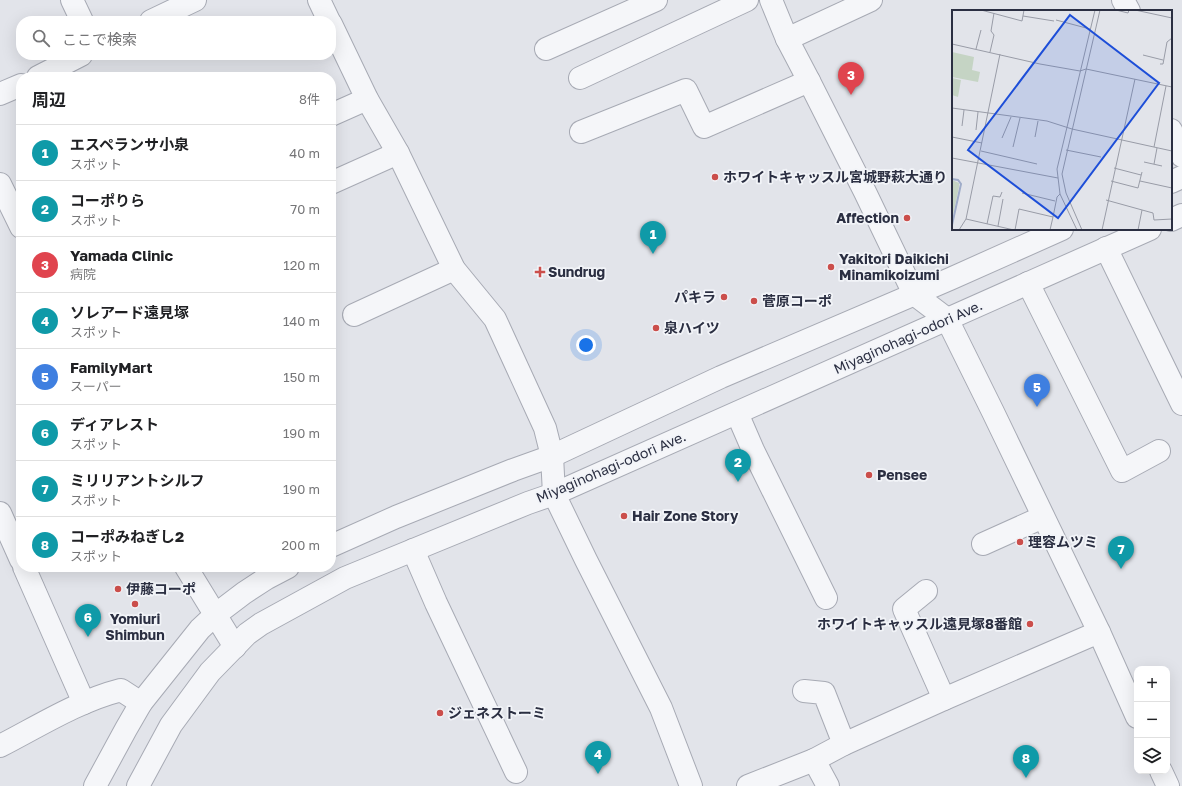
<!DOCTYPE html>
<html lang="ja">
<meta charset="utf-8">
<style>
:root{--surface:#fff;--page:#f2f2f2;--text:#202124;--muted:#757577;--line:#e0e0e0;--accent:#ea580c}
body{margin:0;font-family:"Golos Text","Noto Sans JP",sans-serif;background:var(--page);color:var(--text)}
.controls{position:absolute;right:12px;bottom:12px;display:grid;overflow:hidden;border-radius:8px;box-shadow:0 4px 16px #0002}
.controls button{width:36px;height:36px;display:grid;place-items:center;padding:0;border:0;border-bottom:1px solid var(--line);background:var(--surface);color:var(--text);font:20px sans-serif}
.you{position:absolute;left:586px;top:345px;width:14px;height:14px;margin:-10px;border:3px solid #fff;border-radius:50%;background:#1a73e8;box-shadow:0 0 0 6px #1a73e833}
.badge{display:grid;place-items:center;width:26px;height:26px;border-radius:50%;background:var(--accent);color:#fff;font-size:13px;font-weight:700}
.pin{position:absolute;translate:-50% -33px;filter:drop-shadow(0 1px 2px #0008)}
.pin::after{content:'';position:absolute;top:21px;width:14px;height:12px;background:inherit;clip-path:polygon(0 0,100% 0,50% 100%)}
.list{margin:0;padding:0;list-style:none}
h2{display:flex;justify-content:space-between;align-items:center;height:52px;margin:0;padding:0 16px;font-size:17px}
h2 small{font-size:13px;font-weight:400;color:var(--muted)}
.list li{display:grid;grid-template-columns:26px 1fr auto;gap:12px;align-items:center;box-sizing:border-box;height:56px;padding:0 16px;border-top:1px solid var(--line)}
.list b{display:block;font-size:15px;white-space:nowrap}
.list p{margin:0;font-size:13px;white-space:nowrap;color:var(--muted)}
.list em{font-size:13px;font-style:normal;color:var(--muted)}
.icon{flex:none;width:22px;height:22px;fill:none;stroke:currentColor;stroke-width:2;stroke-linecap:round;stroke-linejoin:round}
.map{position:relative;flex:none;width:1182px;height:786px;overflow:hidden}
.search{position:absolute;background:var(--surface);box-shadow:0 4px 16px #0002;left:16px;top:16px;width:320px;height:44px;display:flex;align-items:center;gap:10px;box-sizing:border-box;padding:0 14px;border-radius:16px;color:var(--muted);font-size:15px}
.panel{position:absolute;background:var(--surface);box-shadow:0 4px 16px #0002;left:16px;top:72px;width:320px;height:500px;border-radius:16px}
.map>svg:first-child{display:block}
</style>
<div class="map">
<svg width="1182" height="786" viewBox="0 0 1182 786">
<rect width="100%" height="100%" fill="#e2e4ea"/>
<g fill="none" stroke-linecap="round" stroke-linejoin="round">
<g stroke="#a7aab4" stroke-width="24">
<g id="minor">
<polyline points="72,0 82,21"/>
<polyline points="319,0 329,21"/>
<polyline points="771,0 787,39 809,81 865,192 914,294 947,319 993,412 1099,632 1137,717"/>
<polyline points="1123,0 1129,11"/>
<polyline points="151,21 195,0"/>
<polyline points="331,24 367,99 398,153 454,269 495,319 545,428 552,456 554,494 586,560 661,708 691,786"/>
<polyline points="787,39 871,0"/>
<polyline points="546,49 656,0"/>
<polyline points="38,77 81,55"/>
<polyline points="580,78 747,0"/>
<polyline points="0,94 21,85"/>
<polyline points="331,115 367,99"/>
<polyline points="1171,130 1182,156"/>
<polyline points="581,132 686,90 704,127 809,81"/>
<polyline points="1171,182 1182,177"/>
<polyline points="331,183 398,153"/>
<polyline points="0,184 21,227"/>
<polyline points="1171,220 1182,215"/>
<polyline points="1106,248 1182,404"/>
<polyline points="1028,283 1122,471 1159,451"/>
<polyline points="354,315 454,269"/>
<polyline points="737,413 753,450 826,598"/>
<polyline points="0,513 21,560"/>
<polyline points="983,544 1043,517"/>
<polyline points="331,546 396,517 513,470 552,456 721,377 950,279 1062,229"/>
<polyline points="413,550 436,603 516,772"/>
<polyline points="24,567 84,703"/>
<polyline points="186,567 235,647"/>
<polyline points="926,591 904,609 944,699"/>
<polyline points="804,691 824,693 844,744"/>
<path d="M0,746C39,726 78,701 121,690L141,703"/>
<polyline points="814,760 828,786"/>
<polyline points="1161,771 1168,786"/>
<polyline points="95,786 126,729 141,703 200,629 215,615 244,593 267,578 288,567"/>
<polyline points="138,786 171,725 210,672 247,634 261,624 345,578 528,503 554,494 1150,229"/>
<polyline points="748,786 814,760 844,744 944,699 1099,632"/>
</g>
</g>
<use href="#minor" stroke="#f5f6f9" stroke-width="22"/>
</g>
<g fill="#cb4e4b" stroke="#f2f4f8" stroke-width="1.5">
<circle cx="715" cy="177" r="4"/>
<circle cx="907" cy="218" r="4"/>
<circle cx="831" cy="267" r="4"/>
<path d="M538 266h4v4h4v4h-4v4h-4v-4h-4v-4h4z"/>
<circle cx="724" cy="297" r="4"/>
<circle cx="754" cy="301" r="4"/>
<circle cx="656" cy="328" r="4"/>
<circle cx="869" cy="475" r="4"/>
<circle cx="624" cy="516" r="4"/>
<circle cx="1020" cy="542" r="4"/>
<circle cx="118" cy="589" r="4"/>
<circle cx="135" cy="604" r="4"/>
<circle cx="1030" cy="624" r="4"/>
<circle cx="440" cy="713" r="4"/>
</g>
<g text-anchor="middle" stroke-width="3.5" stroke-linejoin="round" paint-order="stroke">
<g font-size="14" font-weight="bold" fill="#2b2f42" stroke="#f2f4f8" text-anchor="start">
<text x="723" y="182">ホワイトキャッスル宮城野萩大通り</text>
<text x="899" y="223" text-anchor="end">Affection</text>
<text x="839" y="264">Yakitori Daikichi<tspan x="839" dy="16">Minamikoizumi</tspan></text>
<text x="548" y="277">Sundrug</text>
<text x="716" y="302" text-anchor="end">パキラ</text>
<text x="762" y="306">菅原コーポ</text>
<text x="664" y="333">泉ハイツ</text>
<text x="877" y="480">Pensee</text>
<text x="632" y="521">Hair Zone Story</text>
<text x="1028" y="547">理容ムツミ</text>
<text x="126" y="594">伊藤コーポ</text>
<text x="135" y="624" text-anchor="middle">Yomiuri<tspan x="135" dy="16">Shimbun</tspan></text>
<text x="1022" y="629" text-anchor="end">ホワイトキャッスル遠見塚8番館</text>
<text x="448" y="718">ジェネストーミ</text>
</g>
<g font-size="14" fill="#2b2f42" stroke="#f2f4f8">
<text transform="translate(908 337) rotate(-24)" y="5">Miyaginohagi-odori Ave.</text>
<text transform="translate(611 467) rotate(-23)" y="5">Miyaginohagi-odori Ave.</text>
</g>
</g>
<g transform="translate(952 10)">
<rect width="220" height="220" fill="#e2e4ea"/>
<path d="M0,42L22,47L20,60L28,62L26,72L0,67ZM0,68L9,70L6,87L0,85ZM0,170L7,173V177L0,210Z" fill="#c5d4c4"/>
<path fill="none" stroke="#9facc9" stroke-width="2" d="M0,169L6,170L9,174L0,215"/>
<path fill="none" stroke="#999ca7" stroke-width="1" d="M29,0L70,11L72,0M164,0L176,3L177,0M183,0L220,8M71,6L102,11M104,10L138,19M0,34L88,54L128,61L134,59L220,77M24,39L29,20M38,42L42,25L39,21L42,3M191,45L211,50M208,54H211L215,32L220,28M0,98L95,111L120,119L220,141M10,116L12,100M24,120L26,102M0,127L30,133M83,127L86,111M50,128L59,107M61,137L68,108M202,137L214,76M114,140L149,147M29,141L85,154M0,148L106,168M192,152L210,156M202,154L205,138M162,158L189,165M159,171L186,178L190,162M188,171L220,178M70,183L103,191M154,190L201,203L202,210L220,209M101,207L105,187L108,184M14,209L62,220M35,214L41,186L48,187L50,182M46,216L51,189M7,220L14,209L48,44M63,220L67,199L101,207L98,220M125,220L108,184L105,159L143,0M130,220L114,183L110,164L148,0M150,220L183,69M186,220L190,200"/>
<path fill="#1d4ed8" fill-opacity="0.15" stroke="#1d4ed8" stroke-width="2" d="M118,5L207,73L106,208L16,140Z"/>
<rect width="220" height="220" fill="none" stroke="#2b2f42" stroke-width="2"/>
</g>
</svg>
<div class="controls">
<button>+</button>
<button>−</button>
<button><svg class="icon" aria-label="layers" viewBox="0 0 24 24"><path d="M12 4l9 5-9 5-9-5zM3 14l9 5 9-5"/></svg></button>
</div>
<div class="you"></div>
<div class="pin badge" style="left:653px;top:254px;background:#0f9aa8">1</div>
<div class="pin badge" style="left:738px;top:482px;background:#0f9aa8">2</div>
<div class="pin badge" style="left:851px;top:95px;background:#e0444e">3</div>
<div class="pin badge" style="left:598px;top:774px;background:#0f9aa8">4</div>
<div class="pin badge" style="left:1037px;top:407px;background:#3f7fe0">5</div>
<div class="pin badge" style="left:88px;top:637px;background:#0f9aa8">6</div>
<div class="pin badge" style="left:1121px;top:569px;background:#0f9aa8">7</div>
<div class="pin badge" style="left:1026px;top:778px;background:#0f9aa8">8</div>
<div class="search"><svg class="icon" aria-label="search" viewBox="0 0 24 24"><circle cx="10" cy="10" r="6"/><path d="M15 15l6 6"/></svg>ここで検索</div>
<section class="panel">
<h2>周辺<small>8件</small></h2>
<ul class="list">
<li><span class="badge" style="background:#0f9aa8">1</span><div><b>エスペランサ小泉</b><p>スポット</p></div><em>40 m</em></li>
<li><span class="badge" style="background:#0f9aa8">2</span><div><b>コーポりら</b><p>スポット</p></div><em>70 m</em></li>
<li><span class="badge" style="background:#e0444e">3</span><div><b>Yamada Clinic</b><p>病院</p></div><em>120 m</em></li>
<li><span class="badge" style="background:#0f9aa8">4</span><div><b>ソレアード遠見塚</b><p>スポット</p></div><em>140 m</em></li>
<li><span class="badge" style="background:#3f7fe0">5</span><div><b>FamilyMart</b><p>スーパー</p></div><em>150 m</em></li>
<li><span class="badge" style="background:#0f9aa8">6</span><div><b>ディアレスト</b><p>スポット</p></div><em>190 m</em></li>
<li><span class="badge" style="background:#0f9aa8">7</span><div><b>ミリリアントシルフ</b><p>スポット</p></div><em>190 m</em></li>
<li><span class="badge" style="background:#0f9aa8">8</span><div><b>コーポみねぎし2</b><p>スポット</p></div><em>200 m</em></li>
</ul>
</section>
</div>
